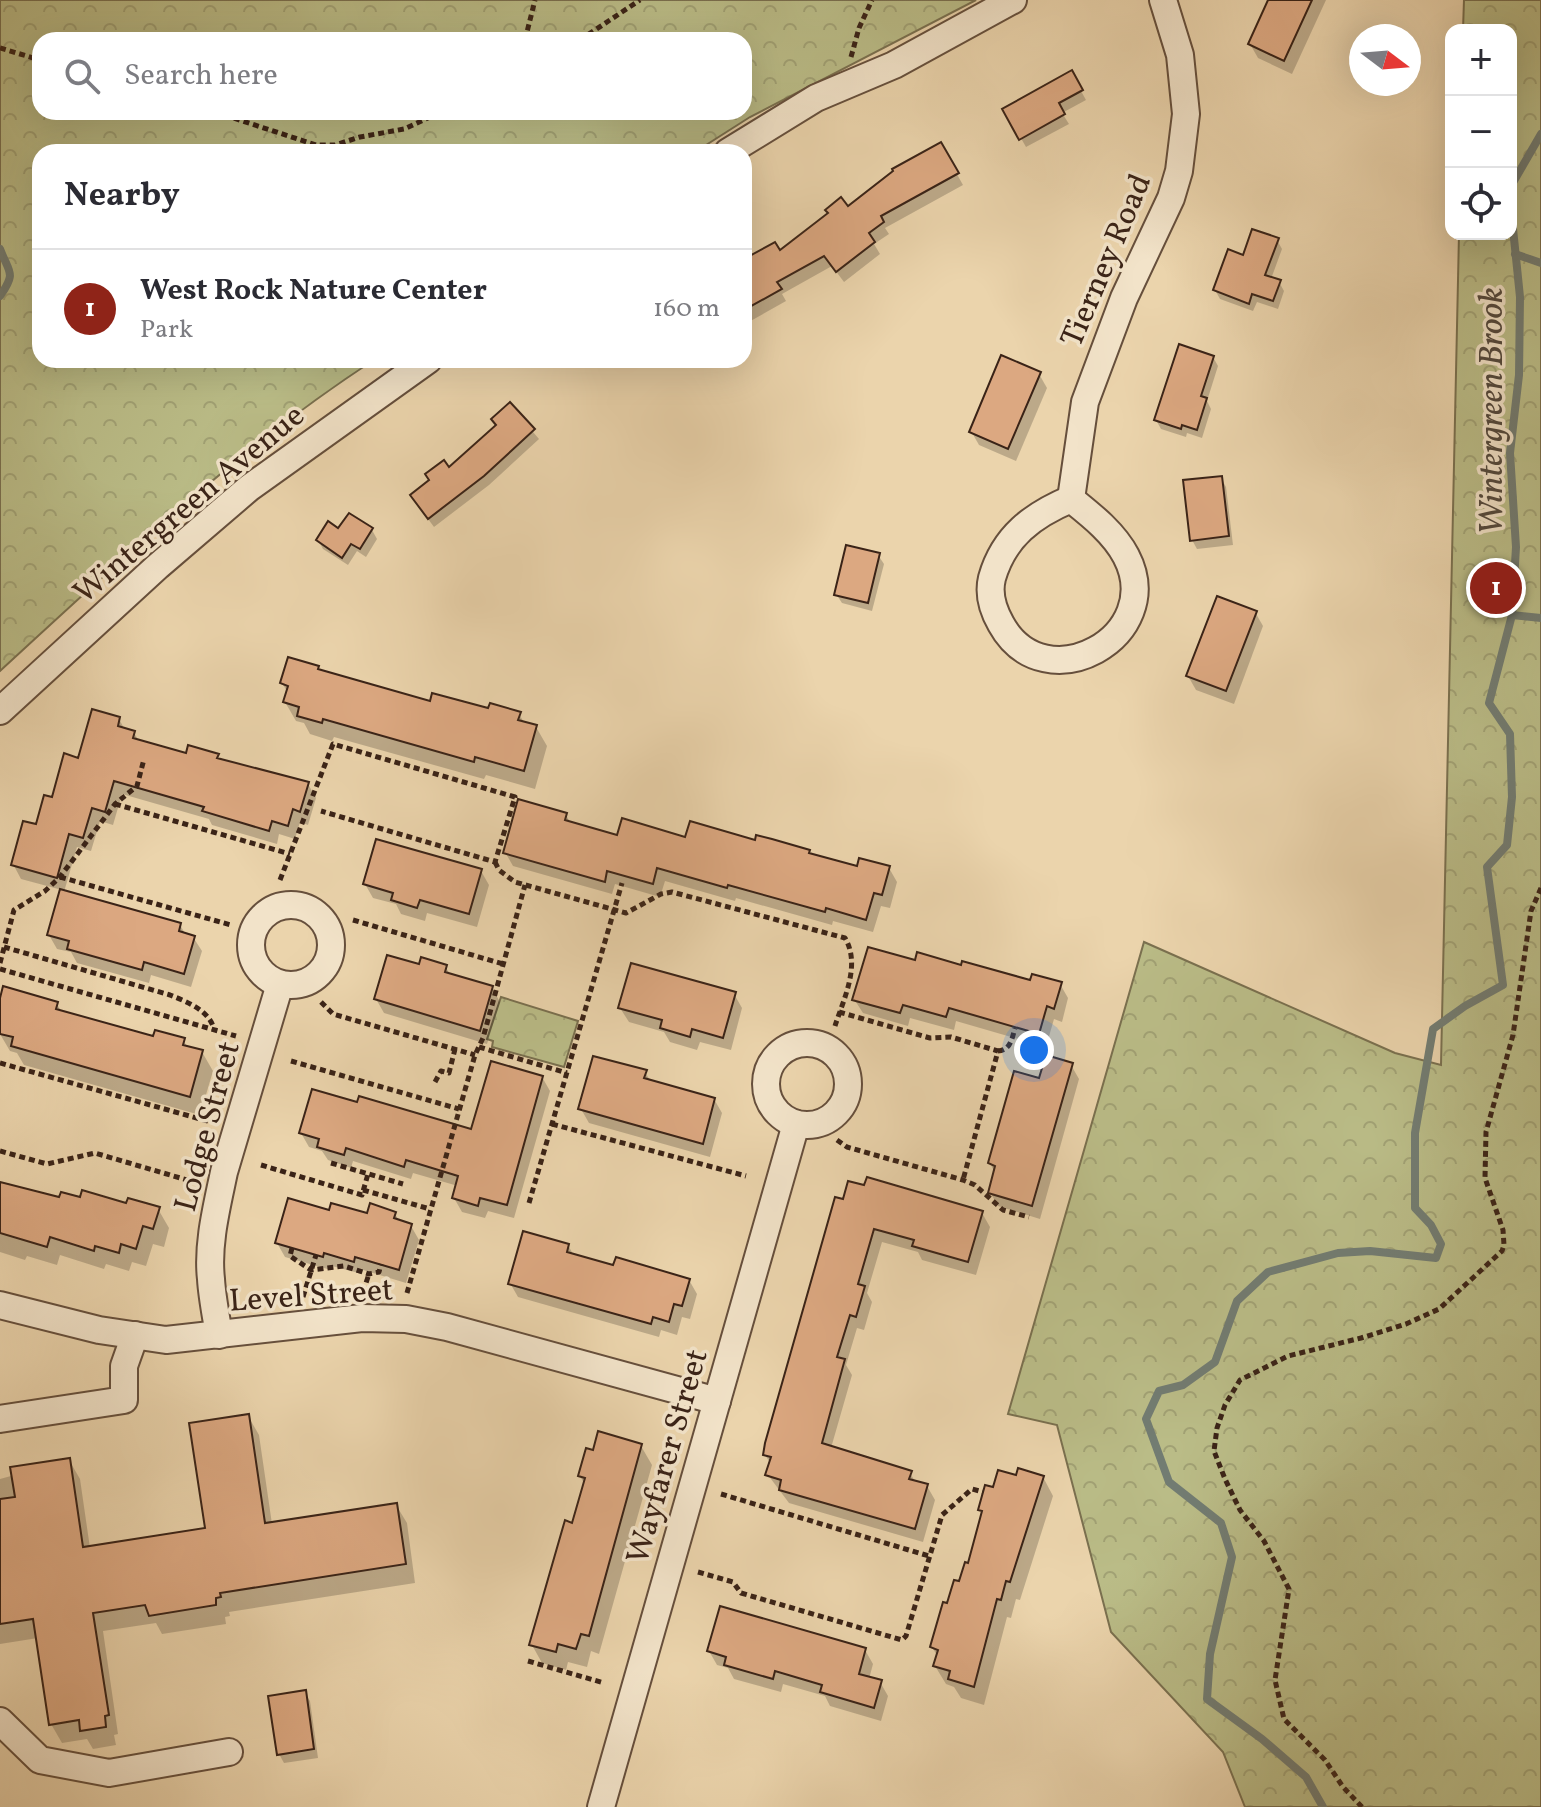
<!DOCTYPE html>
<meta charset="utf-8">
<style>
:root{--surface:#fff;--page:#f2f2f3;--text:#2b2b33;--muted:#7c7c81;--line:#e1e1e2;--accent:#8f2418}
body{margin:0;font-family:Vollkorn,serif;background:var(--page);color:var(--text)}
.controls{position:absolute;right:24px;top:24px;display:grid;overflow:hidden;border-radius:16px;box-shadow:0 8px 32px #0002}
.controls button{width:72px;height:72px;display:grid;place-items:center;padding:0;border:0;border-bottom:2px solid var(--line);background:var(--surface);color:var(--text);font:40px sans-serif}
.compass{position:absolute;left:1349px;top:24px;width:72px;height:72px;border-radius:50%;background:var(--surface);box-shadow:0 8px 32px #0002;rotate:106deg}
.you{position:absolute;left:1034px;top:1050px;width:28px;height:28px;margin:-20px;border:6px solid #fff;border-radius:50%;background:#1a73e8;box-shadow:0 0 0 12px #1a73e833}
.badge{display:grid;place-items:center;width:52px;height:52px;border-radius:50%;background:var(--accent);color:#fff;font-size:26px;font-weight:700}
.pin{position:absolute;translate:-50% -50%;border:4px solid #fff;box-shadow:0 2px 8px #0006}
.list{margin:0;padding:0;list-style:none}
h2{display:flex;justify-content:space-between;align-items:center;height:104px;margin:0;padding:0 32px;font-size:34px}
h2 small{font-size:26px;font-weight:400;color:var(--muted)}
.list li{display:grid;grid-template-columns:52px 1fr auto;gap:24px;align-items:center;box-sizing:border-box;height:120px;padding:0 32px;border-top:2px solid var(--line)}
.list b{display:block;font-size:30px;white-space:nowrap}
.list p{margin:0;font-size:26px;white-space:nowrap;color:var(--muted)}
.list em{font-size:26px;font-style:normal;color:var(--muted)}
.icon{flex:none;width:44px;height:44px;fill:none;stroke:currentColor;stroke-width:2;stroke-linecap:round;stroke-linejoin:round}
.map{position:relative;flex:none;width:1541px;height:1807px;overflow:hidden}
.search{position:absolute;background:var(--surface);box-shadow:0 8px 32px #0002;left:32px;top:32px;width:720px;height:88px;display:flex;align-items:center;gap:20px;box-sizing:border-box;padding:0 28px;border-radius:24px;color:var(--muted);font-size:30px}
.panel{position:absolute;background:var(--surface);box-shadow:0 8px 32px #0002;left:32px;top:144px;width:720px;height:224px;border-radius:24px}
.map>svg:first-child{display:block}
</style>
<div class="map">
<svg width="1541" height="1807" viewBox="0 0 1541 1807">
<defs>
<pattern id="park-crowns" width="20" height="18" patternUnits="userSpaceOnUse" patternTransform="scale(2)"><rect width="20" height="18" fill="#babc87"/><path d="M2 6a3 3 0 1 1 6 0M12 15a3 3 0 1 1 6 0" fill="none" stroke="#a1a174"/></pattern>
</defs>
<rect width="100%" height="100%" fill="#ebd4ac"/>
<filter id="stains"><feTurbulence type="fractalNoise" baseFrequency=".0025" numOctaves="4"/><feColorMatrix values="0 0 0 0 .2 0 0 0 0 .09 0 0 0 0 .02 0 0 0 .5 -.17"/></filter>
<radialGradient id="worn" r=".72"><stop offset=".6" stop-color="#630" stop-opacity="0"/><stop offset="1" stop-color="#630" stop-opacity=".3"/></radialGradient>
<g fill="url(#park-crowns)" stroke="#7a704f" stroke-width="2" fill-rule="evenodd">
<path d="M0,0H976L750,117L695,152H40V360H374C238,448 119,562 0,671ZM40,40H744V112H40Z"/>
<polygon points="1464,0 1541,0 1541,1807 1245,1807 1223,1752 1111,1632 1057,1425 1008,1414 1144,942 1395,1053 1441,1065 1459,234 1511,234 1511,30 1463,30"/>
<polygon points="501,997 578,1021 564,1067 492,1047 493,1041 487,1039"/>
</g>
<g fill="#0003">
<polygon points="1270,0 1326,0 1292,74 1258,58 1250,44"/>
<polygon points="1071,73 1086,100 1062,113 1069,124 1026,147 1005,110"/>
<polygon points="940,144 963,185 885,228 889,234 874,244 880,254 844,282 832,266 782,294 786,301 747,323 744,318 744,257 749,254 751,257 780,253"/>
<polygon points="1277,240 1282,249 1271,279 1279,282 1284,291 1278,309 1257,302 1253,311 1220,299 1215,290 1244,257"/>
<polygon points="1213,357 1218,366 1207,401 1211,409 1202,438 1187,433 1186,437 1161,429 1156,420"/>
<polygon points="1039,374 1047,388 1016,461 979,445 971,431"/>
<polygon points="510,405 539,439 489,485 434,527 417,504 497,426"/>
<polygon points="1221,478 1226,487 1233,545 1197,549 1192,540"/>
<polygon points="372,530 377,539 366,557 357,551 348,565 323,549 318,540 339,531"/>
<polygon points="878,555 884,564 872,611 842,603 836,594"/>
<polygon points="1255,612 1263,626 1234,704 1196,690 1188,676"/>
<polygon points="317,667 320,671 432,703 519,714 525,724 536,727 547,746 535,789 486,775 484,779 334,737 332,741 310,734 304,723 296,721 285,702 288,693 282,683"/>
<polygon points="119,719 125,730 134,733 139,741 187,755 217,756 220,761 308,784 316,798 308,825 300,822 295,839 279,834 277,844 212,825 209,819 122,794 113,825 100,821 91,851 77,847 64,892 180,925 186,935 193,937 202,951 191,987 151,975 149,983 77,963 71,952 57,949 49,935 62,890 21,879 13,864 80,760"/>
<polygon points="566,815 571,824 618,838 756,843 809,852 811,856 858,869 889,868 897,882 890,908 881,906 873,932 833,921 832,925 736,898 735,901 665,881 660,897 615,884 612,894 513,866 505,852"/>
<polygon points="481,871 489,885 477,927 427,913 425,921 401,914 396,904 373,898 365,884"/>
<polygon points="916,963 962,967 1031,983 1060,984 1068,998 1062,1022 1054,1019 1046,1047 956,1021 954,1030 910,1018 908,1026 863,1013 854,999"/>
<polygon points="420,966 445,966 451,976 492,988 500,1002 487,1044 384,1013 376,999"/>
<polygon points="734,994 742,1008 731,1050 700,1042 697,1050 670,1042 664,1032 629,1022 620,1008"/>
<polygon points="56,1003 62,1012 155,1039 183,1040 188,1048 202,1052 213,1071 200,1115 24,1065 17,1053 10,1051 0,1034 0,1006"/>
<polygon points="1071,1065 1079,1079 1040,1219 998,1206 990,1192 995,1173 990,1163 1041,1081"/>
<polygon points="645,1072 651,1082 714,1099 722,1113 710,1157 589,1123 581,1109"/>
<polygon points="542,1077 550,1091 514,1218 488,1211 485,1218 462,1212 454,1198 458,1186 413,1173 411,1179 353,1161 351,1168 328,1160 322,1151 309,1147 301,1133 473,1132"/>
<polygon points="0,1189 60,1200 158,1209 169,1228 164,1247 153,1244 146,1266 132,1262 129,1271 106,1264 104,1269 60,1255 57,1265 27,1256 25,1260 0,1252"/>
<polygon points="837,1199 982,1213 990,1227 976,1275 922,1260 918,1252 882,1242 867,1293 872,1302 864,1330 857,1328 846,1365 852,1375 831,1448 910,1473 916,1483 927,1486 935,1500 923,1542 789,1503 768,1475 771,1464 765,1455"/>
<polygon points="331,1213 395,1214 400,1222 411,1226 419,1240 406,1283 363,1270 362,1274 332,1266 331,1270 285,1257 277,1243"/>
<polygon points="568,1245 574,1256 615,1267 689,1280 697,1294 690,1319 682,1317 677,1335 661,1330 659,1337 518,1297 510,1283"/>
<polygon points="248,1416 259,1435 272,1524 396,1505 407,1523 415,1583 229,1612 230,1616 225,1617 226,1624 162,1634 156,1623 103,1631 118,1734 114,1735 116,1745 93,1749 87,1739 62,1743 51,1724 38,1638 0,1644 0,1479 69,1460 80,1479 90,1548 207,1530"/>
<polygon points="641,1446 652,1465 599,1654 591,1651 587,1667 568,1662 566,1670 542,1663 532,1645 574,1525 585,1485 580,1476 594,1452"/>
<polygon points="1043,1477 1053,1496 1020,1600 1016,1599 1011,1618 1007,1617 984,1705 961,1698 954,1687 946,1684 935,1666 938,1657 932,1647 948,1606 969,1565 983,1515 980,1509 995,1490 1018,1478"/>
<polygon points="865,1650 873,1664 869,1679 880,1682 888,1696 881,1721 830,1706 825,1696 783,1684 781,1692 734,1679 728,1668 717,1665 709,1651"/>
<polygon points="304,1692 310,1701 318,1758 284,1763 279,1754"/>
</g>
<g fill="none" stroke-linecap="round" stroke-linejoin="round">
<g stroke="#727c72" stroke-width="8">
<polyline points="1511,186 1541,134"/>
<path d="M0,249C9,273 17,272 0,296"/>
<polyline points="1515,254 1541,263"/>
<polyline points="1512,615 1541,618"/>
<polyline points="1323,1807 1306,1777 1262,1739 1207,1699 1210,1654 1232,1557 1221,1523 1169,1482 1146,1419 1159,1391 1183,1385 1215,1362 1237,1301 1268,1272 1338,1253 1370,1251 1436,1258 1441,1244 1431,1225 1415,1208 1415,1133 1433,1029 1465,1006 1503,985 1487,867 1507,845 1512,797 1510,734 1489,703 1512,615 1516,547 1510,453 1519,375 1520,297 1511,209"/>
</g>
</g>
<g fill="#dca881" stroke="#3a2317" stroke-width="2">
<polygon points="1268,0 1312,0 1284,61 1248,44"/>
<polygon points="1072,70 1083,90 1059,103 1065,114 1019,140 1002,109"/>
<polygon points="941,142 959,173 881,216 884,222 869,233 875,242 836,272 824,256 777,282 782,289 744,310 744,259 775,242 780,250 828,213 825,210 841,197 848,206 893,171 892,169"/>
<polygon points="1252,229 1279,238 1265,275 1281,280 1273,301 1252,294 1249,304 1213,290 1228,249 1243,255"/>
<polygon points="1179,344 1214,356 1201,396 1207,398 1197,430 1182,425 1181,429 1154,420"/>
<polygon points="1001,355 1041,372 1008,449 969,432"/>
<polygon points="510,402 535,429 484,476 428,519 410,495 429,480 425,474 444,460 449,467 496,425 491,419"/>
<polygon points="1222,476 1229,536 1190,541 1183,480"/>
<polygon points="349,513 373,528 360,549 351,544 342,558 316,540 328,521 338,528"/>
<polygon points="846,545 880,553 868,603 834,595"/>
<polygon points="1217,596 1257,611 1226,691 1186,676"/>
<polygon points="288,657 319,666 318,669 430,701 432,693 488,708 490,703 521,712 518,720 537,725 524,771 475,757 474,762 323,719 322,723 297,716 299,707 283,702 288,686 280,683"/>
<polygon points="92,709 120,717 118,726 135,731 133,738 186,753 188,745 219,754 217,758 309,782 300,812 293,809 288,826 272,821 269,831 202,811 204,807 114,781 105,812 92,808 83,838 69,834 57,878 11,865 23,821 36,824 44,795 52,797 64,753 78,758"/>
<polygon points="518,799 567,813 565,820 617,835 622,818 685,837 690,821 755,840 756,835 772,839 810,850 809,853 857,866 859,858 890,866 882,895 874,893 866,920 826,908 825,912 728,885 727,888 657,868 653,884 607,871 605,882 503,853"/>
<polygon points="376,839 482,869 469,914 420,900 417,908 391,900 393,893 363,884"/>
<polygon points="60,889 181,923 179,931 195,936 184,974 144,962 142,970 67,949 69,941 47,935"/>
<polygon points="868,947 915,960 917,952 961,965 962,961 1030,980 1032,974 1062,982 1054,1009 1047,1006 1039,1034 949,1008 946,1017 903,1005 900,1013 852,1000"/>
<polygon points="387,955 419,964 421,957 447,965 445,972 493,986 480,1031 374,999"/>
<polygon points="631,963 736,992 723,1038 692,1029 690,1037 660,1028 662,1020 618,1008"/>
<polygon points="3,986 58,1002 56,1009 153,1036 155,1030 185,1038 183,1045 203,1050 190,1097 11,1046 13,1037 0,1034 0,998"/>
<polygon points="1046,1055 1073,1063 1032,1206 988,1193 995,1166 988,1163 1014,1071 1039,1078"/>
<polygon points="593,1056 647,1070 644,1078 715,1098 703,1144 578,1109"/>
<polygon points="491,1061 543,1076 507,1205 480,1198 478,1206 452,1198 458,1176 406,1160 404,1167 346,1148 344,1155 317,1147 319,1139 299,1133 312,1089 357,1102 359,1096 471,1129"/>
<polygon points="867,1177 983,1211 968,1262 912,1246 914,1240 874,1229 858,1284 865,1286 856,1317 850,1315 837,1357 845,1359 822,1443 912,1471 909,1479 928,1484 915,1529 779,1490 781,1480 765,1475 771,1457 763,1455 765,1443 835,1197 843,1199 848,1181 864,1185"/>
<polygon points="0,1182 59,1197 61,1192 80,1197 82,1190 126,1203 128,1198 160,1207 153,1229 143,1226 136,1249 121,1244 119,1253 95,1246 94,1251 50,1237 47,1247 0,1233"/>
<polygon points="288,1198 329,1210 331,1203 367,1213 370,1203 396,1212 394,1218 412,1224 399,1270 355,1257 354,1262 324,1253 323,1257 275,1243"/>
<polygon points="523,1231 569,1244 567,1252 613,1265 616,1257 690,1279 682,1306 674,1304 669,1322 653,1317 651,1324 508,1284"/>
<polygon points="249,1414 265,1523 397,1503 406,1564 220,1593 221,1597 216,1598 216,1605 149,1616 145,1605 93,1613 109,1715 105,1716 106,1727 80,1731 79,1720 49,1725 33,1619 0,1624 0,1499 15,1497 10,1467 70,1458 83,1547 205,1528 189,1423"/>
<polygon points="598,1431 642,1444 589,1636 581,1634 576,1649 558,1644 556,1652 529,1645 565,1520 572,1523 585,1478 578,1476 586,1448 593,1450"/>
<polygon points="1018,1468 1044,1476 1010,1582 1006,1581 1001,1600 997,1599 974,1687 948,1679 950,1671 933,1666 938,1650 930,1647 943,1602 947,1603 954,1580 959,1581 965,1562 968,1563 982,1511 978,1510 985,1485 993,1487 998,1470 1016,1475"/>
<polygon points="720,1606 866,1648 859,1674 882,1680 874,1708 820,1692 822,1685 775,1671 773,1679 724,1665 726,1657 707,1651"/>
<polygon points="306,1690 314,1749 277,1755 268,1696"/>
</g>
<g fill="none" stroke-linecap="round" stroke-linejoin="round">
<g stroke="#664f3c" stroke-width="30">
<g id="minor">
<polyline points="728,152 816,98 894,65 1013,0"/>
<polyline points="1071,499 1085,402 1124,298 1171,198 1179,171 1186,114 1180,55 1163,0"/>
<path d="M1071,499C1091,515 1114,533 1126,556C1168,636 1045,704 1001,624C993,610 988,594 992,578C1004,536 1033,515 1071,499Z"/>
<polyline points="0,711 158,566 249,488 428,360"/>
<circle cx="291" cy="945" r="40"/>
<circle cx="807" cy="1084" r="41"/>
<polyline points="0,1305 99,1330 166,1340 362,1318 406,1319 447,1327 717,1401"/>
<path d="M219,1335C216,1316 212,1297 211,1279C207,1244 217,1206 224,1172L280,984"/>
<polyline points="0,1419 124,1400 124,1366 135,1335"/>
<polyline points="0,1721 40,1760 109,1773 229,1752"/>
<polyline points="601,1807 796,1124"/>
</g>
</g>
<g stroke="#3a2317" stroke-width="5" stroke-dasharray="6 4" stroke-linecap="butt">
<polyline points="525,40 535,0"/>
<polyline points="580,40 640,0"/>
<polyline points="0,48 40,60"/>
<polyline points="851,57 859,28 872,0"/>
<polyline points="215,112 316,145 335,145 360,137 404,129 441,112"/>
<polyline points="115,804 290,854"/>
<path d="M495,862L499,870L515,882L626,913L661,894L672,892L845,938C861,965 844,998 835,1026"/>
<polyline points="60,877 231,925"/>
<polyline points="280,880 333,744 515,797 495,862 321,811"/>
<polyline points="353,920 503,964"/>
<path d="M4,947L170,995C187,1002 209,1010 214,1029"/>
<polyline points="0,963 14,910 45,891 60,877 115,804 137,786 144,759"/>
<polyline points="0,969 236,1036"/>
<polyline points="321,1002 333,1014 475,1055"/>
<polyline points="839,1012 930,1038 951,1037 998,1051 963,1180"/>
<polyline points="479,1047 567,1073"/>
<path d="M998,1051C1011,1050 1012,1038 1015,1028"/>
<polyline points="291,1061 459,1109"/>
<polyline points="0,1063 211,1122"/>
<polyline points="435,1082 441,1071 449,1073 455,1049"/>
<polyline points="552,1124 746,1176"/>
<polyline points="837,1140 847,1147 963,1180 975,1185 1003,1210 1029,1217"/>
<polyline points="0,1151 47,1164 95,1153 194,1182"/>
<polyline points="331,1163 403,1184"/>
<polyline points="261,1165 362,1195 368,1174"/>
<polyline points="363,1190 430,1209"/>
<polyline points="529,1203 622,883"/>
<polyline points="292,1248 290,1256 311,1270 344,1266 369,1274 379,1272 381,1264"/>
<polyline points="363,1292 369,1274"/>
<polyline points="407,1293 475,1055 483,1038 525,885"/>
<polyline points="303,1297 316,1255"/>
<polyline points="721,1494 929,1556"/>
<polyline points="698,1572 733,1582 741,1593 902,1640 906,1636 942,1515 972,1489 983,1492"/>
<polyline points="528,1661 604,1683"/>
<polyline points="1362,1807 1343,1787 1325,1760 1284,1719 1275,1680 1289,1589 1264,1541 1240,1510 1225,1479 1214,1451 1217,1428 1225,1405 1240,1380 1288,1356 1361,1338 1406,1324 1439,1309 1502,1251 1504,1245 1503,1230 1485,1178 1486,1132 1513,1035 1531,911 1541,888"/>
</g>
<use href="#minor" stroke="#f2e3c9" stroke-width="26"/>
</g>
<g text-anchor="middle" stroke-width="7" stroke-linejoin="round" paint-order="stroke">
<g font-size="32" fill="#3a2317" stroke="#f2e3c9">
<text transform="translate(1105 260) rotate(-67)" y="11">Tierney Road</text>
<text transform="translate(188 503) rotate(-40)" y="11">Wintergreen Avenue</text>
<text transform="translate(206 1126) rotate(-75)" y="11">Lodge Street</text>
<text transform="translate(311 1294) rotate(-4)" y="11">Level Street</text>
<text transform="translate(666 1456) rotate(-74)" y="11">Wayfarer Street</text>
</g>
<g font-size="34" font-style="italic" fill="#52483d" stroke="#f2e3c9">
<text transform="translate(1490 411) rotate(-90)" y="12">Wintergreen Brook</text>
</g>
</g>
<rect width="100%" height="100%" filter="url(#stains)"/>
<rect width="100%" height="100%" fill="url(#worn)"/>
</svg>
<div class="controls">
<button>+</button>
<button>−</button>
<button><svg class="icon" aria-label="locate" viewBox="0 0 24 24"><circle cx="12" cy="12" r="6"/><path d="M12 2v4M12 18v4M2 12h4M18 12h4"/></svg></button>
</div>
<svg class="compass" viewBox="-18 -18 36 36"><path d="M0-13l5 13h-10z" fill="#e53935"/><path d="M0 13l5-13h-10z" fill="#7c7c81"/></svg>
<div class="you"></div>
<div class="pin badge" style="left:1496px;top:588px">1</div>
<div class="search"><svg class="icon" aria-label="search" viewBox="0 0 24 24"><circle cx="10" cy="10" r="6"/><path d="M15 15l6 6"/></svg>Search here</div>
<section class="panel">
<h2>Nearby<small></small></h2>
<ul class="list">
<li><span class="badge">1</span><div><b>West Rock Nature Center</b><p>Park</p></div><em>160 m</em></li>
</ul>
</section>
</div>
